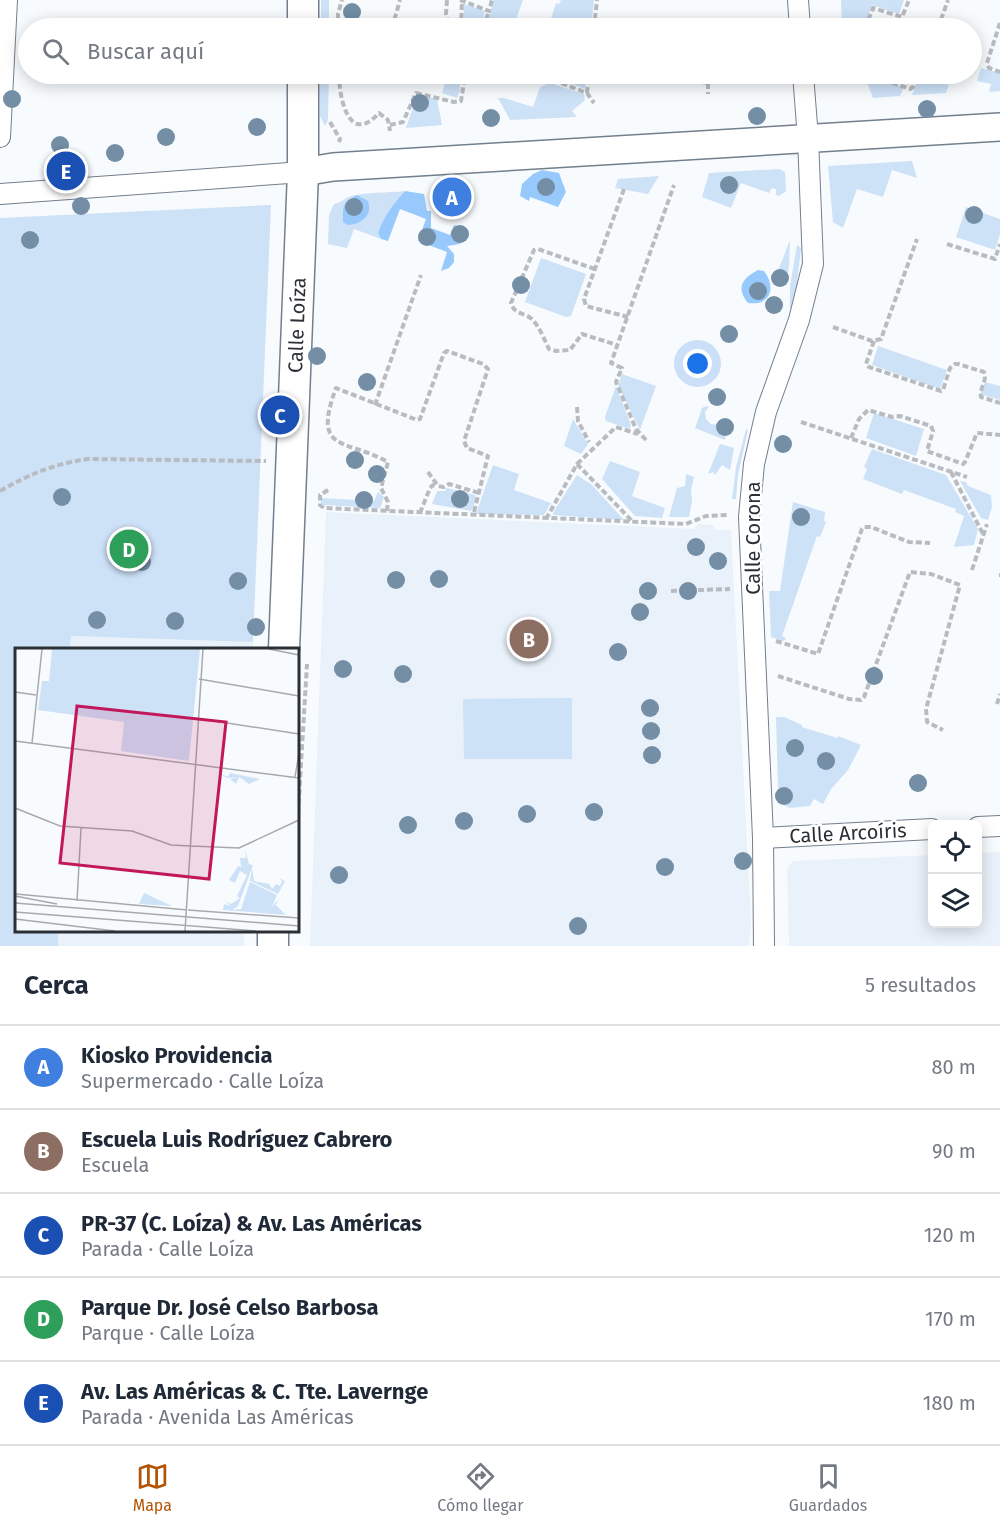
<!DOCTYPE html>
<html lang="es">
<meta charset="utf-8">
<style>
:root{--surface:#fff;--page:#f2f2f3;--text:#1f2937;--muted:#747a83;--line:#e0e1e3;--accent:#b25404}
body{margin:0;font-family:"Fira Sans",sans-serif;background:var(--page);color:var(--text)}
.controls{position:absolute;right:18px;bottom:18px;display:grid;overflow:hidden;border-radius:9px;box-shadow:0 3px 15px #0003}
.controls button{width:54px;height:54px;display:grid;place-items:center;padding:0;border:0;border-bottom:2px solid var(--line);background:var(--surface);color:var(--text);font:30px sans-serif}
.you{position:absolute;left:698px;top:364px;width:21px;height:21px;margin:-15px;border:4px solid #fff;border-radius:50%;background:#1a73e8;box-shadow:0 0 0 9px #1a73e833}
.badge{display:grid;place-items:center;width:39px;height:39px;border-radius:50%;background:var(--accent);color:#fff;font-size:20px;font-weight:700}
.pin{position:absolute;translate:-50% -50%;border:3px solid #fff;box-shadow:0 2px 6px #0006}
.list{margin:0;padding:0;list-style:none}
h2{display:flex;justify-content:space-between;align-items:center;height:78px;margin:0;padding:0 24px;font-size:26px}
h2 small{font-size:20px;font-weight:400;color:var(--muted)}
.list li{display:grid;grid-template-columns:39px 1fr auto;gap:18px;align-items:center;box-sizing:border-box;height:84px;padding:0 24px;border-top:2px solid var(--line)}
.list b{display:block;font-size:22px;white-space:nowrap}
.list p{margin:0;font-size:20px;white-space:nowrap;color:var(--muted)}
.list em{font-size:20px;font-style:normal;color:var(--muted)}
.icon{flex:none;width:33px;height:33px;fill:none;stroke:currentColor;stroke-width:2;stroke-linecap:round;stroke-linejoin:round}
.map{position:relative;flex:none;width:1000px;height:946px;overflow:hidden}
.search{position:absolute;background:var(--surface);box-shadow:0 3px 15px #0003;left:18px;right:18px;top:18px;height:66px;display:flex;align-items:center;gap:15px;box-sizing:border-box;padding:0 21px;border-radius:33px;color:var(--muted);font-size:22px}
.sheet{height:498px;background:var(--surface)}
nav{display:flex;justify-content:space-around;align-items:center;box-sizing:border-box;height:84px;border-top:2px solid var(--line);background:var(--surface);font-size:16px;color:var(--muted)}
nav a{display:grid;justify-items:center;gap:3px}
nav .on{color:var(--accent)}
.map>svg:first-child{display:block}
</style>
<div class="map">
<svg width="1000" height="946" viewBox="0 0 1000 946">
<rect width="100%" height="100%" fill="#f8fbfe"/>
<g fill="#e9f1fa">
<polygon points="326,512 694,529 698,524 713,525 716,530 731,530 751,923 749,946 310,946"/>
<polygon points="70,636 253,642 253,649 70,649"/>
<polygon points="1000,852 1000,946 789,946 787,868 793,861 932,855 932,924 978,924 978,853"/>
<rect x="58" y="930" width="186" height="16"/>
</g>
<g fill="#cde1f7">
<polygon points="321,0 329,0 329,18 321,24"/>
<polygon points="494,0 523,0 513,28 488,20"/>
<polygon points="561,0 594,0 591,28 561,28 549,25 556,3 559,4"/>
<polygon points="841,0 904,0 899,14 872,5 863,28 842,28"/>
<polygon points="464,4 485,11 481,28 463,28"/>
<polygon points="981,68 1000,73 1000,91 989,92 991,84 977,81"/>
<polygon points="320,74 329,74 328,120 325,126 320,116"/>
<polygon points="448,74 460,74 460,90 457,98 442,93"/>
<polygon points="558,74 587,74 585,89 557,78"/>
<polygon points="864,74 875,74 877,79 904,87 900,96 873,98"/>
<polygon points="919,76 949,85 946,93 912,95"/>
<polygon points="550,83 584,94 585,100 572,111 577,117 510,120 498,98 504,98 533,107 540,87"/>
<polygon points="417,96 424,98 425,96 437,99 442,125 406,128"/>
<polygon points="912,161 917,178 892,170 883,197 857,189 843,228 833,222 828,166"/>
<polygon points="779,169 785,172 786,191 779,196 776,195 776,189 772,188 769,193 741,183 731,208 702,197 709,173"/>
<polygon points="659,176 648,194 615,188 618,179"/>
<path d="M405,191C394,203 383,217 378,233L381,239L354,229L347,248L328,244L329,215L334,204C341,203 344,198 351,196C368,192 387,193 405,191Z"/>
<polygon points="271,205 253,642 71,636 70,649 16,649 16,930 58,930 58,946 0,946 0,218"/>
<polygon points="966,207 1000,219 1000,234 995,250 956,237"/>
<polygon points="790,240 789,266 786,285 772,280 776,270 778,271"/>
<polygon points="797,245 801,248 797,283 790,312 790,286"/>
<polygon points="541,258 586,274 571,316 566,317 525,302"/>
<polygon points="878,346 947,370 940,389 872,365"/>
<polygon points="622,374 656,386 640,430 618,386"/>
<polygon points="985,382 1000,386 1000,400 980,394"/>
<polygon points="616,386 631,425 630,429 606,421 605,417"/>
<polygon points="706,406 709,407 705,412 706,419 711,424 719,425 728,421 732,423 732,429 726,435 725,440 695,428 702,408"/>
<polygon points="874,413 924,429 916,456 866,438"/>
<polygon points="573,419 588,444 581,454 564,446"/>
<polygon points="746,429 748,430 738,475 736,499 732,499 736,467"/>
<polygon points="720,444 734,448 730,470 722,465 715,475 713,472 708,474"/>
<polygon points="872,449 946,475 978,529 974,545 954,547 964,516 955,512 956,509 904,490 902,494 863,479 867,469 864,467"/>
<polygon points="610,461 640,472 632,496 665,508 662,518 635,516 602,479"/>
<polygon points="493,465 519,474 514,490 551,503 544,515 476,514"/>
<polygon points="686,474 694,477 691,490 692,501 689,517 669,517 677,488 685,486"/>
<polygon points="577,475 592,485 624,520 553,515 554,511"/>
<polygon points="960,481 966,482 968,486 991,495 992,507 988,520 981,518"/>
<polygon points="447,488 475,495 476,500 471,511 432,504 437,491 445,491"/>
<polygon points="378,492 384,497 380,508 323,505 321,503 321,498 374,501"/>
<polygon points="793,502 825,512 824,521 826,522 820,537 817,536 782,636 786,638 784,641 771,637 769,591 780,591"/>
<polygon points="572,698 572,759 464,759 463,699"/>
<polygon points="776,717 784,717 802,725 802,727 837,738 838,736 861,745 848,770 831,789 823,804 814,799 810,806 790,808 782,804 778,788"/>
</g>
<g fill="#98c9fd">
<polygon points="542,170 559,173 566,192 558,207 530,197 529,201 520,196 522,184 533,174"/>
<path d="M405,191L424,194L427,211H431V228L450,235L454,225L461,227L465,233L460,244L447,246L454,254V262L449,268L441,271L447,252L418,241L426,219L400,209L388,241L381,239L378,233C383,217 394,203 405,191Z"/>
<path d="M357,195L368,201C373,216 361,224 348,225L343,222C343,205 342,204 357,195Z"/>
<path d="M758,270L764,271C777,288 770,306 748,303C735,287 743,278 758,270Z"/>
</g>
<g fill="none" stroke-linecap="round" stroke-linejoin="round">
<g stroke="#727f8c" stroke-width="22">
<g id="street">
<polyline points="798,0 800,28"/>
<polyline points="0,137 7,0"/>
<polyline points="0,194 303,172"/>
<polyline points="978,827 1000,826"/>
<polyline points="763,838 932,829"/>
<polyline points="764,946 763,838 749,517 754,464 766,412 799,320 813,264 808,138 803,74"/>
</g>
</g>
<g stroke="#727f8c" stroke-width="30">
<polyline id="secondary" points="303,172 333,167 1000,127"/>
</g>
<g stroke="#727f8c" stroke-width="33">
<g id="primary">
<polyline points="303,28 303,0"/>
<path id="s1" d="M284,649L303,172V74"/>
<polyline points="273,946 273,930"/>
</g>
</g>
<g stroke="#b8bbbf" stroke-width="4" stroke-dasharray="6 3" stroke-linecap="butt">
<polyline points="447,0 446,14 450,28"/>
<polyline points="460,0 489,11 492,0"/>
<polyline points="1000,23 987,63 989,68 1000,72"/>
<polyline points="338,28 338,14 342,0"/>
<polyline points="392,28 400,0"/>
<polyline points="461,28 462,0"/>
<polyline points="483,28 489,11"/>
<polyline points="594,28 597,0"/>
<polyline points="865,28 873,8 902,17 909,0"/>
<polyline points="938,28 948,0"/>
<path d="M339,74C339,96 348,147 379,113L388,120L390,131"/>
<polyline points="493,74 508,78"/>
<polyline points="708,74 708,94"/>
<polyline points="878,74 879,78 910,89 913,87 917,75 941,82 947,80 950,74"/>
<polyline points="553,80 587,93 594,103"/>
<polyline points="692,81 708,83"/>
<polyline points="587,93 589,74"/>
<polyline points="330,122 340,139 339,142"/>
<polyline points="390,125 403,122 416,93 454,102 461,101 464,82 463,74"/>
<polyline points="624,189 584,299 586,306 628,317"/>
<polyline points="947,244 995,259 1000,244"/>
<path d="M595,269L538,249L534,250L511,303C514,315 525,312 533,320C540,328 544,339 549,349L556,351L570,350L582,334L617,345"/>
<polyline points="833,327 872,341 881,339 917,239"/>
<path d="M874,341L866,364L869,367L941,391L943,390L950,368L955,364H958L984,372C988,380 979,388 981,397L1000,403"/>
<polyline points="375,405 421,275"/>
<polyline points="577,407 578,421 589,442"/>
<polyline points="801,422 967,477"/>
<polyline points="851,438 859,419 868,410 892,417 900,416 931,426 933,431 927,451 963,464 965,462 977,433 1000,435"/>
<polyline points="646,440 636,429 616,382 622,368 611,363 674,185"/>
<polyline points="577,464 633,522"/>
<polyline points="428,472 438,486 444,487 449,484 479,493"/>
<polyline points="951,472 984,536"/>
<polyline points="328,490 320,495 320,505 324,508 686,524 706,516 728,515"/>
<path d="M0,491C30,474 53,464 88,459L266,461"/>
<path d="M387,511L388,502L381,488L388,462C344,438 312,453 336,388L417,420L420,419L444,353L447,351L483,364L488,369L464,441L467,448L488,456L473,516"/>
<polyline points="420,513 430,488 433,485 437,486"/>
<polyline points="546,519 577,464 616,427 638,434"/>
<polyline points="972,570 987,524"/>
<polyline points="999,575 1000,575"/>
<polyline points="671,591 730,589"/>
<polyline points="776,641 818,654 862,529 864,527 871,527 909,542 930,543"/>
<polyline points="778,676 849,699 861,700 864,697 910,572 931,574 960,585 926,709 927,722 943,730"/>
<polyline points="997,704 1000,694"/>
<polyline points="297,831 307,664"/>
</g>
<use href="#street" stroke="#fff" stroke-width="20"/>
<use href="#secondary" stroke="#fff" stroke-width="27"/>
<use href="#primary" stroke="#fff" stroke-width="30"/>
</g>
<g fill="#738ea5">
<circle cx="352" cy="12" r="9"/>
<circle cx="12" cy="99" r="9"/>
<circle cx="420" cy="103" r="9"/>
<circle cx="927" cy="109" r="9"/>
<circle cx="757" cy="116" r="9"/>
<circle cx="491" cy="118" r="9"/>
<circle cx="257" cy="127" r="9"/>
<circle cx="166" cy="137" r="9"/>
<circle cx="60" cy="145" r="9"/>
<circle cx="115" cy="153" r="9"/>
<circle cx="729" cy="185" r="9"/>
<circle cx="546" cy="187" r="9"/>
<circle cx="81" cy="206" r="9"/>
<circle cx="354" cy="207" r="9"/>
<circle cx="974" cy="215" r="9"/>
<circle cx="460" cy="234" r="9"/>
<circle cx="427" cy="237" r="9"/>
<circle cx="30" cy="240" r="9"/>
<circle cx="780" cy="278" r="9"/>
<circle cx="521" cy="285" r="9"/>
<circle cx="758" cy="291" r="9"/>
<circle cx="774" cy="305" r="9"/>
<circle cx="729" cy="334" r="9"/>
<circle cx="317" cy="356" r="9"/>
<circle cx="367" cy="382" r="9"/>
<circle cx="717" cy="397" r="9"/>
<circle cx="725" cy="427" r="9"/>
<circle cx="783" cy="444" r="9"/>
<circle cx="355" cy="460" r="9"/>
<circle cx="377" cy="474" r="9"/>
<circle cx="62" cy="497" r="9"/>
<circle cx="460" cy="499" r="9"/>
<circle cx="364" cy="500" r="9"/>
<circle cx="801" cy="517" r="9"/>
<circle cx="696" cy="547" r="9"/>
<circle cx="718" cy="561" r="9"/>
<circle cx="142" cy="562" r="9"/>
<circle cx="439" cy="579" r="9"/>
<circle cx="396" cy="580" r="9"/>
<circle cx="238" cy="581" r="9"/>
<circle cx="648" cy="591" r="9"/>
<circle cx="688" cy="591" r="9"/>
<circle cx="640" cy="612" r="9"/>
<circle cx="97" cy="620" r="9"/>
<circle cx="175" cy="621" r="9"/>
<circle cx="256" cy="627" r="9"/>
<circle cx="618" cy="652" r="9"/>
<circle cx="343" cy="669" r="9"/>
<circle cx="403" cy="674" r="9"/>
<circle cx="874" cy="676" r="9"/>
<circle cx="650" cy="708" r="9"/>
<circle cx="651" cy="731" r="9"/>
<circle cx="795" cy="748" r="9"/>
<circle cx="652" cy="755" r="9"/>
<circle cx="826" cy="761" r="9"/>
<circle cx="918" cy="783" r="9"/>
<circle cx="784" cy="796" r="9"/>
<circle cx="594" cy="812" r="9"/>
<circle cx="527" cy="814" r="9"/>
<circle cx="464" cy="821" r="9"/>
<circle cx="408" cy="825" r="9"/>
<circle cx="743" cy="861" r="9"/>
<circle cx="665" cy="867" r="9"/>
<circle cx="339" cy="875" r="9"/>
<circle cx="578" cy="926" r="9"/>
</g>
<g text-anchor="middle" stroke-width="5" stroke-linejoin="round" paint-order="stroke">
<g font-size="20" fill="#2b3036" stroke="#fff">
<text dy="7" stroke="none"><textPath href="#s1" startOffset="324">Calle Loíza</textPath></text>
<text transform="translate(753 538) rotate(-90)" y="7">Calle Corona</text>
<text transform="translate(848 833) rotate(-3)" y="7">Calle Arcoíris</text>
</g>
</g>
<g transform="translate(15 648)">
<rect width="284" height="284" fill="#f8fbfe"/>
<path d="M37,1H185L174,113L106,103L109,74L23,62L27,33H34ZM202,124L213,129L215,125L245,131L234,136L224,129L221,136L215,131L223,129L212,130ZM230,201L234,216L238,217L223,258L217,262L226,261L235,234L262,247L257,259L264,251L261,257L271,267L208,262L209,256L216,258L210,253L216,256L225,250L222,248L232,227L225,223L220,235L214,232L223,218L226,219L225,210H231ZM237,220L239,233L254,236L257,241L261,236L265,238L267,233L263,230L270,233L263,246L235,233ZM129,245L157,258L124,256Z" fill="#cde1f7"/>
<path fill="none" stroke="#a6aaae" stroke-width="1.5" d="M254,1L284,7M184,31L284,48M0,44L21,47M180,70L284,86M0,93L284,130M17,95L27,1M280,129L284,105M0,160L45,178L117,183L156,197L176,198L224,200L284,172M1,246L172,262M0,248L42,256M62,253L66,180M0,255L284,278M173,262L284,270M0,264L241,283M0,271L100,283M170,283L188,1"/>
<path fill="#c2185b" fill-opacity="0.15" stroke="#c2185b" stroke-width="3" d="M62,58L211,74L194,231L45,215Z"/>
<rect width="284" height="284" fill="none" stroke="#2b3036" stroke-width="3"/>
</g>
</svg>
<div class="controls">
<button><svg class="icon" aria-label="locate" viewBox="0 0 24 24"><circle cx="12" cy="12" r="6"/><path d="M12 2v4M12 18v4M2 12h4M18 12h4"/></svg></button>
<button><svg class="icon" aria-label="layers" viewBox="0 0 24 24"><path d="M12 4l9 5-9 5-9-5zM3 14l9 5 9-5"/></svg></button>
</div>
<div class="you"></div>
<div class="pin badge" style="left:452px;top:197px;background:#3f7fe0">A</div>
<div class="pin badge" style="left:529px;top:639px;background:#8d6e63">B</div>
<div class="pin badge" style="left:280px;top:415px;background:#1a4fb4">C</div>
<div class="pin badge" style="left:129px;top:549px;background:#2e9e5b">D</div>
<div class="pin badge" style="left:66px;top:171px;background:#1a4fb4">E</div>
<div class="search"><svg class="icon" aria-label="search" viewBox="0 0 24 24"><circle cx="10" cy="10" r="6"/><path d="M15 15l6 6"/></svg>Buscar aquí</div>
</div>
<section class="sheet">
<h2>Cerca<small>5 resultados</small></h2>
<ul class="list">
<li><span class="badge" style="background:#3f7fe0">A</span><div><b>Kiosko Providencia</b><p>Supermercado · Calle Loíza</p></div><em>80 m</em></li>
<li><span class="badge" style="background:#8d6e63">B</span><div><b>Escuela Luis Rodríguez Cabrero</b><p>Escuela</p></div><em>90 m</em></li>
<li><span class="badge" style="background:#1a4fb4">C</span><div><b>PR-37 (C. Loíza) &amp; Av. Las Américas</b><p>Parada · Calle Loíza</p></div><em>120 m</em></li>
<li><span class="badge" style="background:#2e9e5b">D</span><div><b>Parque Dr. José Celso Barbosa</b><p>Parque · Calle Loíza</p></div><em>170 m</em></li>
<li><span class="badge" style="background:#1a4fb4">E</span><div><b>Av. Las Américas &amp; C. Tte. Lavernge</b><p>Parada · Avenida Las Américas</p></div><em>180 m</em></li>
</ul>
</section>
<nav>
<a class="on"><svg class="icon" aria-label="map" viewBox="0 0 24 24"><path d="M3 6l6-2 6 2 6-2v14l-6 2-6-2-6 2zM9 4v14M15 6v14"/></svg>Mapa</a>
<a><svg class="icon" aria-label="directions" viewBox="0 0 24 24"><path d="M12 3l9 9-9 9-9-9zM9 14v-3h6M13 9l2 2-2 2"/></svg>Cómo llegar</a>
<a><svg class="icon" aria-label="saved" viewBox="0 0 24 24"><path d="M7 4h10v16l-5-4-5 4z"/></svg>Guardados</a>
</nav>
